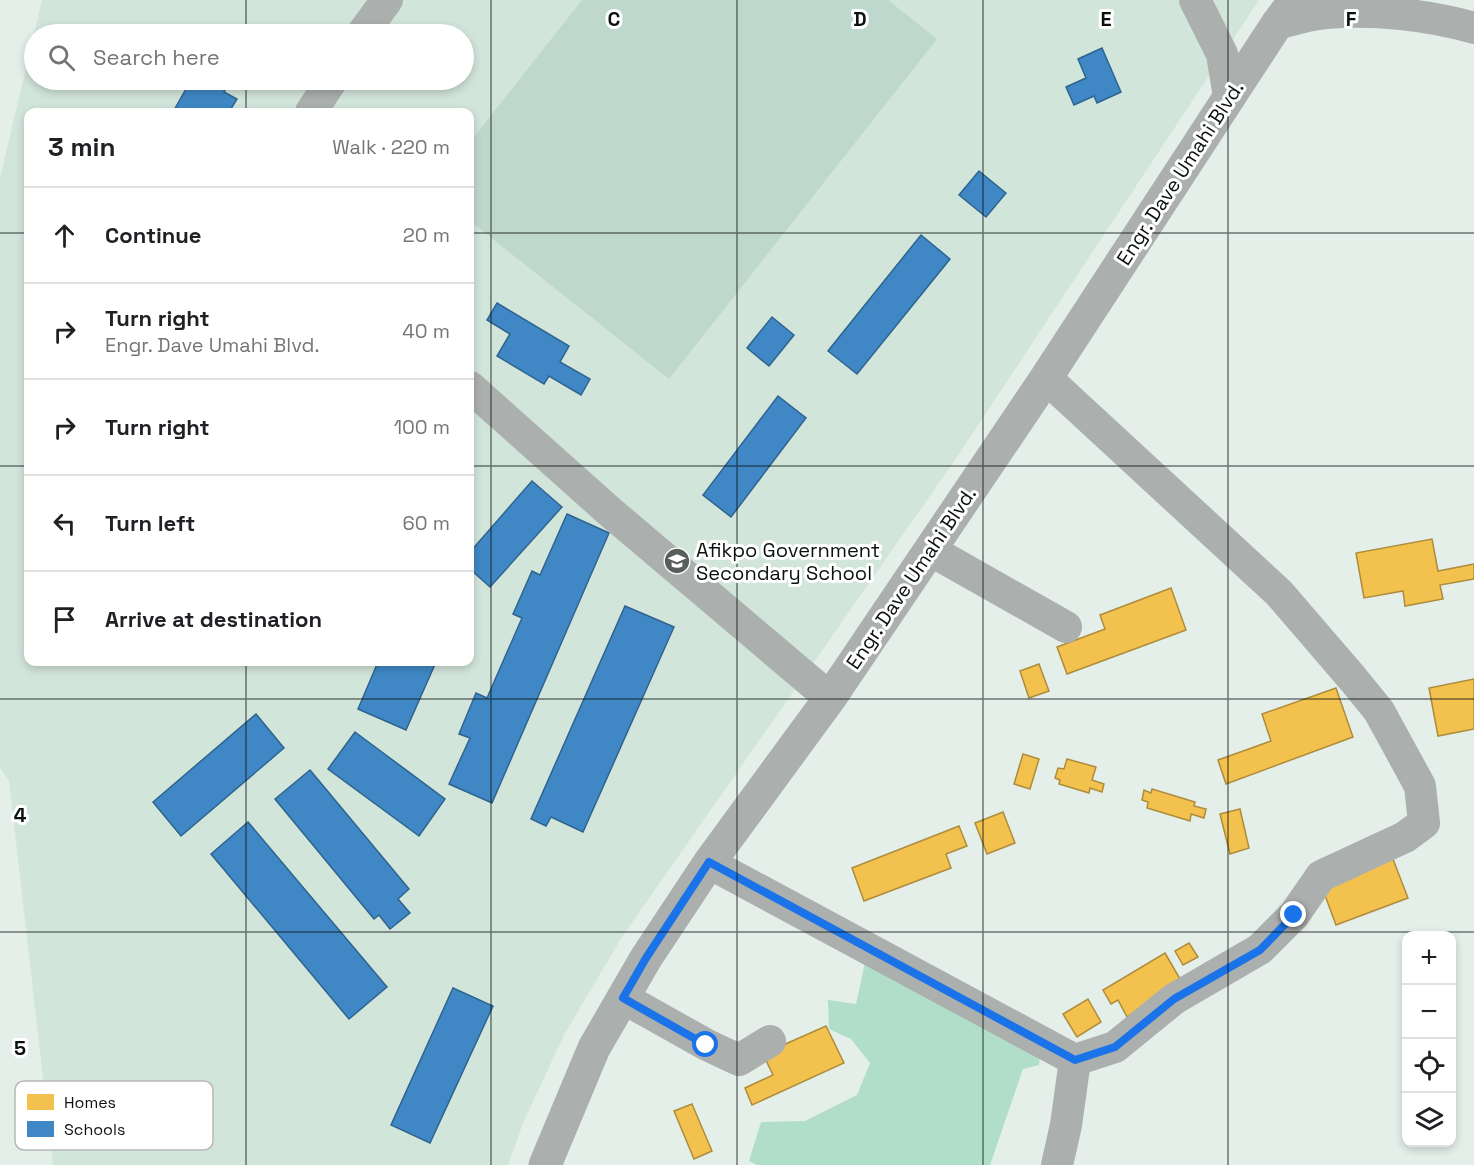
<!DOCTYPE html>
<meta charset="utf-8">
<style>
:root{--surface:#fff;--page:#f6f6f6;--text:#202124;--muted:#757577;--line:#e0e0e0}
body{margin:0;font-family:"Space Grotesk",sans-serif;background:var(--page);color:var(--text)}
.controls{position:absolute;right:18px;bottom:18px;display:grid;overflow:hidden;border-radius:12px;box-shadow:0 3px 9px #0003}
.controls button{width:54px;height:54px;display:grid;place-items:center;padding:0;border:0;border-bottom:2px solid var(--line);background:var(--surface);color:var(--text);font:30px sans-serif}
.stop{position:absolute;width:18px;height:18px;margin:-14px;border:4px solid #1a73e8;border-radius:50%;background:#fff}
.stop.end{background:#1a73e8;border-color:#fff;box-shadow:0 2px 6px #0008}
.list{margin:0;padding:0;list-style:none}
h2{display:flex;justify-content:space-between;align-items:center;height:78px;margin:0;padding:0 24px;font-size:26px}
h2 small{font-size:20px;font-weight:400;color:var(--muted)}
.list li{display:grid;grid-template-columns:39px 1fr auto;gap:18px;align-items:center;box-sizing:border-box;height:96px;padding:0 24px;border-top:2px solid var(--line)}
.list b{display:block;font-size:22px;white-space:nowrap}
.list p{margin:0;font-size:20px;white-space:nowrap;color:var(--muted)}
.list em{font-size:20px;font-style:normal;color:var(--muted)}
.icon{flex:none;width:33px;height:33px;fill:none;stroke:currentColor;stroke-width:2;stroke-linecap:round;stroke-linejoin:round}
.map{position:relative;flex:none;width:1474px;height:1165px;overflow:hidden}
.search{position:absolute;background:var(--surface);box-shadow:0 3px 9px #0003;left:24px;top:24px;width:450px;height:66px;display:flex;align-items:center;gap:15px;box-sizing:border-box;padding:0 21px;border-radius:33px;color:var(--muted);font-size:22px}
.panel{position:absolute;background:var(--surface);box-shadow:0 3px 9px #0003;left:24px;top:108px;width:450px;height:558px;border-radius:12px}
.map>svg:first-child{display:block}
</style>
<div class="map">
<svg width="1474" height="1165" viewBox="0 0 1474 1165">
<rect width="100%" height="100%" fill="#e4efea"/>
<path fill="#d2e5db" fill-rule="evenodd" d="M42,0H1259L955,460L622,937L565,1033L523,1123L508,1165H53L9,781L0,768V178ZM34,34H464V80H34ZM28,112H470V662H28Z"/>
<polygon fill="#bfd8cd" points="582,0 888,0 937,39 669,379 470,221 470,142"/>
<polygon fill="#b0dec9" points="866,958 1040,1054 1039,1065 1023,1069 990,1165 757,1165 749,1161 761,1122 805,1121 857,1095 870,1063 851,1039 829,1029 828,1000 856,1004"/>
<g fill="#f2c14e" stroke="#ad8c3b" stroke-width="1.5">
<polygon points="1432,539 1438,571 1474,564 1474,579 1440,585 1443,599 1405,606 1403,591 1364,598 1356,553"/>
<polygon points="1171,588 1186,630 1067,674 1057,647 1105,629 1100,615"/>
<polygon points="1039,664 1049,691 1029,698 1020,671"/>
<polygon points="1474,679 1474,729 1438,736 1429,688"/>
<polygon points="1336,688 1353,737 1226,784 1218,760 1271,741 1262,714"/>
<polygon points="1023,754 1039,759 1030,789 1014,784"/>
<polygon points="1067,759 1096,767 1092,780 1104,784 1102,792 1090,788 1089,793 1059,784 1060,780 1055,778 1058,768 1064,769"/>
<polygon points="1152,789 1195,802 1194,806 1206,809 1204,818 1191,814 1190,821 1147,808 1148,802 1142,800 1144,790 1151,793"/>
<polygon points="1240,809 1249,848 1230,854 1220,814"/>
<polygon points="1003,812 1015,843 987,854 975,823"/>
<polygon points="959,826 967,846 946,854 951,868 864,901 852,868"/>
<polygon points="1391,854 1408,898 1336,925 1320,882"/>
<polygon points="1189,943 1198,957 1183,965 1175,951"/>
<polygon points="1165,953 1183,984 1127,1017 1118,1000 1111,1004 1103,990"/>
<polygon points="1088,999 1101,1022 1077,1037 1063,1014"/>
<polygon points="826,1026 844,1063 752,1105 745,1088 773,1075 763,1054"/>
<polygon points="692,1104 712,1151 694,1159 674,1111"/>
</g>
<g fill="#3f88c5" stroke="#2f648e" stroke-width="1.5">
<polygon points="1102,48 1121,92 1097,103 1094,96 1074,105 1066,87 1086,78 1078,59"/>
<polygon points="191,80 231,80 224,92 237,99 229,112 173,112"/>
<polygon points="979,171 1006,193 986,217 959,195"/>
<polygon points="921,235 950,259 857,374 828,351"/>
<polygon points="497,303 569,346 560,362 590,379 581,395 549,376 544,384 497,356 510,334 487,320"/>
<polygon points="772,317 794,335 769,366 747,348"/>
<polygon points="778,396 806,418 731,517 703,495"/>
<polygon points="532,481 562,507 490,587 470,569 470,552"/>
<polygon points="567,514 609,533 492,803 449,784 470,738 459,734 476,693 487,698 522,618 513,614 532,571 540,575"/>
<polygon points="625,606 674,627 583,832 551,817 546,826 531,819"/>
<polygon points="378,662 436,662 406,730 358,709"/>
<polygon points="256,714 284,748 181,836 153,802"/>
<polygon points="355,732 445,799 419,836 328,769"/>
<polygon points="310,770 409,889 398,899 410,913 390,929 379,915 374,919 275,799"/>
<polygon points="248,822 387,987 349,1019 211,854"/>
<polygon points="453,988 493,1006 430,1143 391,1125"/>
</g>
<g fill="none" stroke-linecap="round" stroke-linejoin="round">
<g stroke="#abafae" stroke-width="32">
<polyline points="1195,0 1222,54 1229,97"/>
<path d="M1277,24C1293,20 1310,14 1327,13C1374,9 1429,15 1474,28"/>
<polyline points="362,34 387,0"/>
<polyline points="311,112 332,80"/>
<polyline points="470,387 609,511 830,698"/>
<polyline points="930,550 1066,627"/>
<polyline points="709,863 1075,1060 1115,1047 1174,999 1260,949 1294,915 1321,876 1405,837 1424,823 1420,786 1379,711 1353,679 1279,593 1046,378"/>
<polyline points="623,998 707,1045 739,1060 770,1041"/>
<polyline points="1057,1165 1066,1125 1075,1060"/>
</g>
<polyline stroke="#abafae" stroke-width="33" points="545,1165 594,1048 646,958 709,863 830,698 1046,378 1277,24 1295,0"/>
</g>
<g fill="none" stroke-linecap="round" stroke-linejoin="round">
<polyline stroke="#1a73e8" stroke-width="8" points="706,1045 623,998 646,958 709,862 1075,1060 1115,1047 1174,999 1260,950 1294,915"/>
</g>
<path fill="none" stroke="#0b110e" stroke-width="1.5" stroke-opacity="0.55" d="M246,0V34M491,0V1165M737,0V1165M983,0V1165M1228,0V1165M246,80V112M0,233H28M470,233H1474M0,466H28M470,466H1474M246,662V1165M0,699H1474M0,932H1474"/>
<defs>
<g id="university-disc" transform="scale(1.35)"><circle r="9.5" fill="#575f5b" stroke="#fff"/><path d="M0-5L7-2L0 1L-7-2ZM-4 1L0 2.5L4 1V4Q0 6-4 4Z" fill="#fff"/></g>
</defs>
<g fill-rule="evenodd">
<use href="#university-disc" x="677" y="561"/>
</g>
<g text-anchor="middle" stroke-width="6" stroke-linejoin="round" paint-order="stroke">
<g font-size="20" fill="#0b110e" stroke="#fff">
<text transform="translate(1180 173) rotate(-57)" y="7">Engr. Dave Umahi Blvd.</text>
<text transform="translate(911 578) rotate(-56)" y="7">Engr. Dave Umahi Blvd.</text>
</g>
<g font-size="20" fill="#0b110e" stroke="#fff" text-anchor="start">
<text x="696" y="557">Afikpo Government<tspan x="696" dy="23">Secondary School</tspan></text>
</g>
</g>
<rect x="15" y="1081" width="198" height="69" rx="9" fill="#fff" stroke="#b6b8b7" stroke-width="1.5"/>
<rect x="27" y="1094" width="27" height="16" fill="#f2c14e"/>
<rect x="27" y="1121" width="27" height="16" fill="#3f88c5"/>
<g font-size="16" fill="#0b110e">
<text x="64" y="1108">Homes</text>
<text x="64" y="1135">Schools</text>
</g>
<g font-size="20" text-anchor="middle" font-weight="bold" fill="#0b110e" stroke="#fff" stroke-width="6" stroke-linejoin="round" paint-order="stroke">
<text x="614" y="26">C</text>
<text x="860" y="26">D</text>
<text x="1106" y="26">E</text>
<text x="1351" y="26">F</text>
<text x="20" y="822">4</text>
<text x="20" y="1055">5</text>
</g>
</svg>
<div class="controls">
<button>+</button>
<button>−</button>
<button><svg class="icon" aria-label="locate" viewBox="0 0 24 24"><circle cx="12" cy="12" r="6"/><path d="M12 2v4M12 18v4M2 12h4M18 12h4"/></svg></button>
<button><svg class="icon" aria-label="layers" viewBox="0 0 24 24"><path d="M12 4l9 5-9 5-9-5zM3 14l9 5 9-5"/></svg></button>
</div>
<div class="stop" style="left:706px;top:1045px"></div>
<div class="stop end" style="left:1294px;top:915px"></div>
<div class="search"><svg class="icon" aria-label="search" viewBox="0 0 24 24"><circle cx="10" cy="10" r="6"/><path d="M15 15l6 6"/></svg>Search here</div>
<section class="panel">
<h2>3 min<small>Walk · 220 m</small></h2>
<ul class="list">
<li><svg class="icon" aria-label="ahead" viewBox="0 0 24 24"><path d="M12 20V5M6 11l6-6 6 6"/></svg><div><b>Continue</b></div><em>20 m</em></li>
<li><svg class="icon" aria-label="right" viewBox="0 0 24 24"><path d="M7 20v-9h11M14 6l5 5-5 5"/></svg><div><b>Turn right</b><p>Engr. Dave Umahi Blvd.</p></div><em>40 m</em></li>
<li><svg class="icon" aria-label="right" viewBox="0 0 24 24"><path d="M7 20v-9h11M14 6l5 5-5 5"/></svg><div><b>Turn right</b></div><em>100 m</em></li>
<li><svg class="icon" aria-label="left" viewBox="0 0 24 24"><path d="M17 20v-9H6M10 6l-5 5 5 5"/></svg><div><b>Turn left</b></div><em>60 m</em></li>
<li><svg class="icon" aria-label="arrive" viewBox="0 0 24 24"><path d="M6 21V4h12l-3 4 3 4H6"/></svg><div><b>Arrive at destination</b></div></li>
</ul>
</section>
</div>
